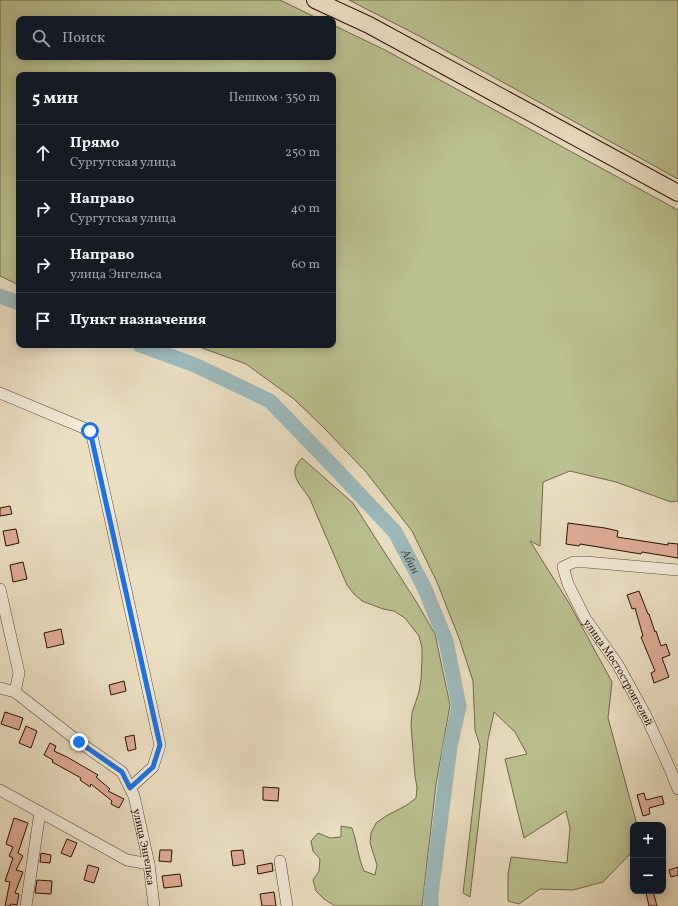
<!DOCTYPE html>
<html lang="ru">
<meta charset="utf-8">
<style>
:root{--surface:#171b24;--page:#20242c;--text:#f1f3f6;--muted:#9ea1a6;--line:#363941}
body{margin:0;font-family:Vollkorn,serif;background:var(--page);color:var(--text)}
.controls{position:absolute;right:12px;bottom:12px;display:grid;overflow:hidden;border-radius:8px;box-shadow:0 2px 10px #0003}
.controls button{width:36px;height:36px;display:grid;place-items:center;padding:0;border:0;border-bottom:1px solid var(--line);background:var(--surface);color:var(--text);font:20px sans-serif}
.stop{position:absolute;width:12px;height:12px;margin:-9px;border:3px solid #1a73e8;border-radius:50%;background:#fff}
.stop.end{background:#1a73e8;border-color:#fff;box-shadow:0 1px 4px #0008}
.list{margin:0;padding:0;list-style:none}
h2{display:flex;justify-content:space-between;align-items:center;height:52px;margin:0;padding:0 16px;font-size:17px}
h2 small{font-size:13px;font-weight:400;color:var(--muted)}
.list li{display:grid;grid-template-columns:26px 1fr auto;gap:12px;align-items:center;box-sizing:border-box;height:56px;padding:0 16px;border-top:1px solid var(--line)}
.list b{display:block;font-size:15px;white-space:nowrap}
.list p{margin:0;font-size:13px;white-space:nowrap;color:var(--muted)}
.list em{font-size:13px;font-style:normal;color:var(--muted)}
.icon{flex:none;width:22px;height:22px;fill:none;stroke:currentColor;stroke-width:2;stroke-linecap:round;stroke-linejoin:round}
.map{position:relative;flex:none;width:678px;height:906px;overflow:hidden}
.search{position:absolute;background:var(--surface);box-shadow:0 2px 10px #0003;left:16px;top:16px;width:320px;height:44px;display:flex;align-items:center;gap:10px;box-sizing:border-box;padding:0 14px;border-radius:8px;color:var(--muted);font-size:15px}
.panel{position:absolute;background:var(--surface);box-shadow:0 2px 10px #0003;left:16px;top:72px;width:320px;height:276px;border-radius:8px}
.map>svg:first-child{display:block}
</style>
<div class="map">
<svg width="678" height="906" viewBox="0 0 678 906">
<rect width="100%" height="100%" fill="#ebdfc3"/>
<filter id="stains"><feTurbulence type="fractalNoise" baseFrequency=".005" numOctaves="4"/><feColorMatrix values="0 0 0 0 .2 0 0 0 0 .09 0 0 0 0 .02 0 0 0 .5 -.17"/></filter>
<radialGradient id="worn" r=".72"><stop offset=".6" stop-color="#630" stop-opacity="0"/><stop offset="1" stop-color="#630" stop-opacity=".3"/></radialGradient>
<g fill="#bbc191" stroke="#70684a">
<polygon points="0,0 280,0 319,19 19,19 19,57 333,57 333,25 385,50 678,210 678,501 671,502 616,482 570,471 543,482 540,546 530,541 569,603 612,682 608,718 637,825 633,825 633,851 603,882 573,890 540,889 519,904 508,901 508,875 511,857 567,863 570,828 566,811 524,838 505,759 527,754 515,732 494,712 488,740 470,897 463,893 480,746 475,730 473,681 459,638 437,582 412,531 366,472 326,430 294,399 246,364 194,345 333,345 333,75 19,75 19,285 0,276"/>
<polygon points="349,0 678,0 678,179 423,38"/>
<path d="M302,458L353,503L417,603L435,634L450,705L436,784L422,906H335L324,899L316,891L313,880L319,871L320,859L313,851L311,841L318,833L330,838L341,837V826L352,828C357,842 358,857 364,871L375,875L377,865L370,843L371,833L376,823L386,816L407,805L416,798L417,787L415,776L411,725L412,713L419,692L421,680L422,658V648L419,636L405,618L394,611L383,609L362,601L354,594L347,585L315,511C313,507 312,503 310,499C301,485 286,474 302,458Z"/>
</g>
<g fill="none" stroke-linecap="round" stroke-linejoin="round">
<g stroke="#9cbabd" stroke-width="15">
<polyline points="0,296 19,303"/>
<path id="s1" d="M140,345L195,365L270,401L329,462L395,532L424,587L446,641L459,706L450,747L431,894V906"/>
</g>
</g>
<g fill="#dfac97" stroke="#250f04">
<polygon points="10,506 12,514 0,516 0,508"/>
<polygon points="568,523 605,528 618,531 617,537 668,545 668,543 678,544 678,558 642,552 641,554 580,544 579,546 566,544"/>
<polygon points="16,529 19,543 6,546 3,531"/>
<polygon points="23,562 27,579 13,582 10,565"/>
<polygon points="639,591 648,614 649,614 655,632 656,631 661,646 666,644 670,655 662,658 669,677 654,683 651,673 655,671 641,637 643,636 635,608 632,609 627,595"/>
<polygon points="61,629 64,644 47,648 44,633"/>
<polygon points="124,681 126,691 111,695 109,685"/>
<polygon points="5,712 23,718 19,730 1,724"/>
<polygon points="26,726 37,731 31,748 19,743"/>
<polygon points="134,735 136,749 128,751 125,737"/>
<polygon points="50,743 56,746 54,751 67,757 98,775 96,777 110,789 108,791 124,799 119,808 111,804 112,801 91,784 90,787 80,780 81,778 52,762 53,760 44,755"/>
<polygon points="263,787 279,788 278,801 263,800"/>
<polygon points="644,793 646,800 662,796 664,804 649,808 650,814 643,816 637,795"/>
<polygon points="14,818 28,823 18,853 23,856 16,870 23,872 15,893 19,894 17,905 11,904 10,906 5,906 10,882 5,881 13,858 9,856 13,847 6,844"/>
<polygon points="67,839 77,843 71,857 61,853"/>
<polygon points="160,850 172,850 171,862 159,861"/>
<polygon points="243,850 245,864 233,866 231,851"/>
<polygon points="41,853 51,855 50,863 40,862"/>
<polygon points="272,863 273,871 258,874 257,866"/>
<polygon points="88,865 99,868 94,883 84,880"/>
<polygon points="678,867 678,875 671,877 669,870"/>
<polygon points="180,874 182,886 164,888 162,876"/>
<polygon points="37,880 52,881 51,894 35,893"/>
<polygon points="651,891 653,891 657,906 649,906 646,893"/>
<polygon points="274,892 276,906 262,906 260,894"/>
</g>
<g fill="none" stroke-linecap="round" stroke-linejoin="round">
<g stroke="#564334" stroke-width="12">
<g id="minor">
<polyline points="0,393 91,431 160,745 153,767 130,788"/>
<path id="s2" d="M678,570L586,562H574L563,567L568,584L585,618L618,665L646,716L670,769L678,789"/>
<polyline points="0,589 19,673 15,692"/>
<path id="s3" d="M0,688L15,692L79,742L122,772L134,796L149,864L154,906"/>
<polyline points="0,790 127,860 149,864"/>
<polyline points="280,861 287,906"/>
<polyline points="26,906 40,812"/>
</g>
</g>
<g stroke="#250f04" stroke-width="18">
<polyline id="highway" points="315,0 369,25 678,193"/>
</g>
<use href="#minor" stroke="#f2ead8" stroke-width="11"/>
<use href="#highway" stroke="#ebdfc3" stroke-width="16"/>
</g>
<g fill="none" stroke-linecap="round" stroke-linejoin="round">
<polyline stroke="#1a73e8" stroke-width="5" points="79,742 122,772 130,788 153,767 160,745 90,431"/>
</g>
<g text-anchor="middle" stroke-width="3.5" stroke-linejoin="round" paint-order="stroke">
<g font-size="11" fill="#250f04" stroke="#f2ead8">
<text dy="4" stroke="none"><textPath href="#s2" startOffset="236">улица Мостостроителей</textPath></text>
<text dy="4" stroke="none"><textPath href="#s3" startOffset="228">улица Энгельса</textPath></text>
</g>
<g font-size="12" font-style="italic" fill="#4f4b45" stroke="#f2ead8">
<text dy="4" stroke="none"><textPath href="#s1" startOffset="356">Абин</textPath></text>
</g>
</g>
<rect width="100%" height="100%" filter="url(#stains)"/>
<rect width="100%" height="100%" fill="url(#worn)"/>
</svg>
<div class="controls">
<button>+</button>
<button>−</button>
</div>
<div class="stop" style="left:90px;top:431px"></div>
<div class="stop end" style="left:79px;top:742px"></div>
<div class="search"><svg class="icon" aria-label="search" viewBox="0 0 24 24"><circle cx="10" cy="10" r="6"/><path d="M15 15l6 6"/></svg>Поиск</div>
<section class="panel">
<h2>5 мин<small>Пешком · 350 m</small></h2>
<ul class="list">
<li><svg class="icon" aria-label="ahead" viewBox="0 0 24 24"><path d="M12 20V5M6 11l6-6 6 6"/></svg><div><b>Прямо</b><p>Сургутская улица</p></div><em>250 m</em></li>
<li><svg class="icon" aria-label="right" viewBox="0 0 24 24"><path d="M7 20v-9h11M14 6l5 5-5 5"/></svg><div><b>Направо</b><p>Сургутская улица</p></div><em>40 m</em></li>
<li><svg class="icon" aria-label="right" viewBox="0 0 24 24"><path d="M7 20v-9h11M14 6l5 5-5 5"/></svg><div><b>Направо</b><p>улица Энгельса</p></div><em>60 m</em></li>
<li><svg class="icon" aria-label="arrive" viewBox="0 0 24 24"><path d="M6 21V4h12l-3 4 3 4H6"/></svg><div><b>Пункт назначения</b></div></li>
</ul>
</section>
</div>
